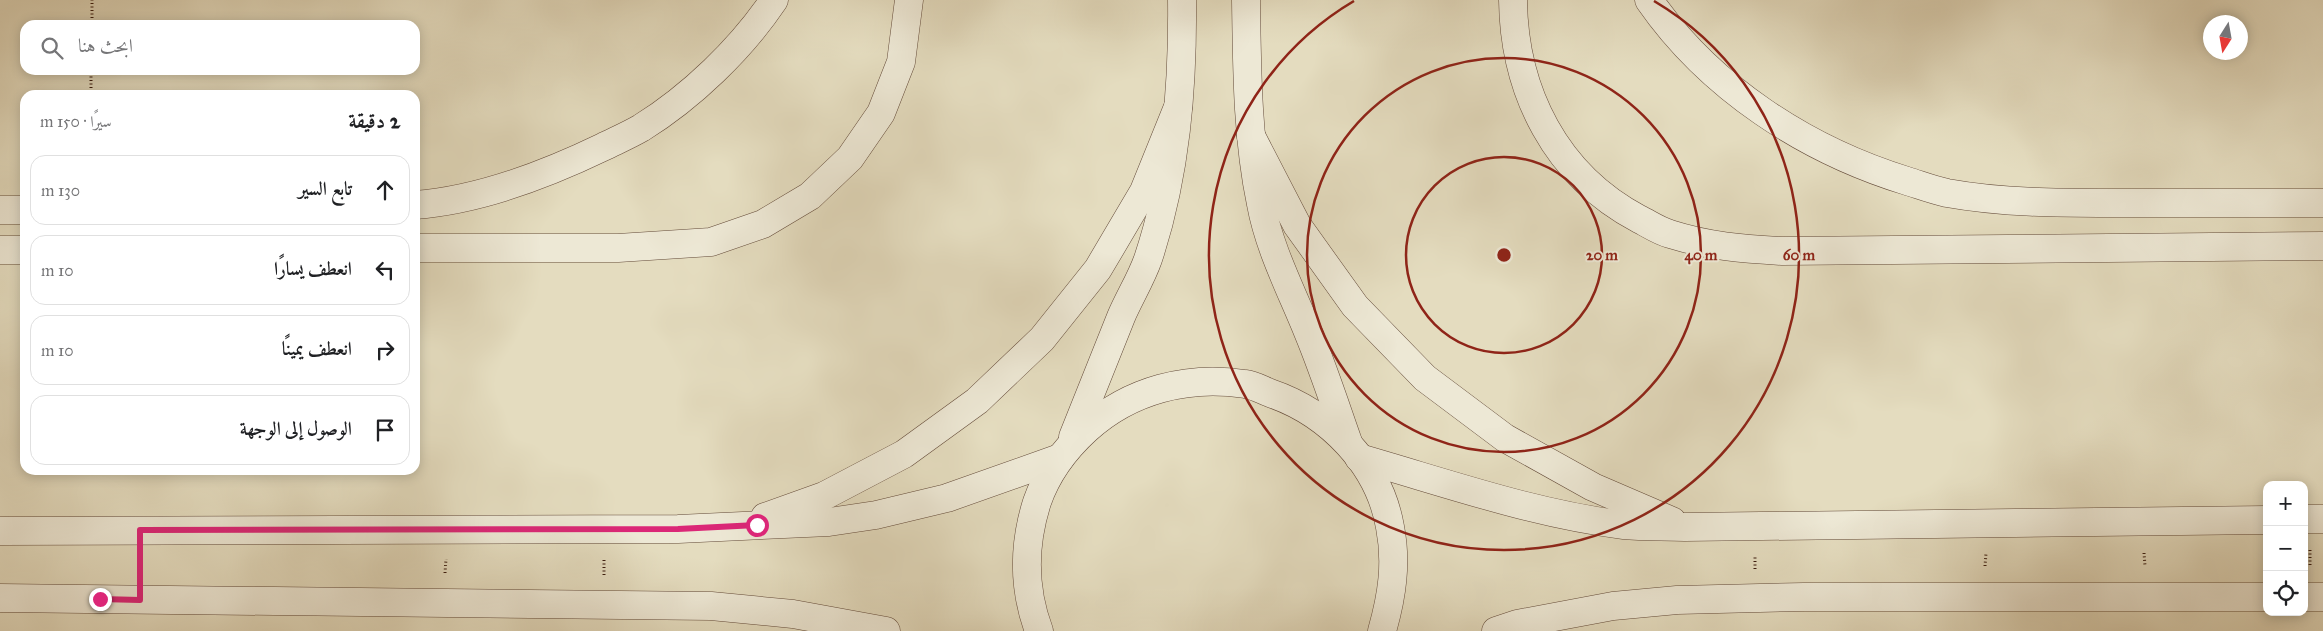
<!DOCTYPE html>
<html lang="ar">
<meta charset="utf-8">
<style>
:root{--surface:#fff;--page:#f6f6f6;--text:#202124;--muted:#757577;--line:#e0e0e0}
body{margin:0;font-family:"IM FELL Great Primer",Amiri,serif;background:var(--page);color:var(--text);direction:rtl}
.controls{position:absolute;right:15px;bottom:15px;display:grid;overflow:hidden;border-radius:10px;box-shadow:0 2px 12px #0003}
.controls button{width:45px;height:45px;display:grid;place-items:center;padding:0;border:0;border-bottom:1px solid var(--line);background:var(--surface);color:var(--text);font:25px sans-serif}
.compass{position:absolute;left:2203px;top:15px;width:45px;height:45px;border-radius:50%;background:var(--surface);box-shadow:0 2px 12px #0003;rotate:191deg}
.stop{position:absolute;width:15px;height:15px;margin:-11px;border:4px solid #db2777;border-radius:50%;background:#fff}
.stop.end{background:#db2777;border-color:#fff;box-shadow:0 1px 5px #0008}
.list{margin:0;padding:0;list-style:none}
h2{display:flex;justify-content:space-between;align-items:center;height:65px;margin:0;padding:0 20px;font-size:21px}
h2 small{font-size:16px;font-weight:400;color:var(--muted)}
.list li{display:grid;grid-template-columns:32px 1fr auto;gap:15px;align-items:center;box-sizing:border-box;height:70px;margin:0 10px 10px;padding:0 10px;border:1px solid var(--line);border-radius:15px}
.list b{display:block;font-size:19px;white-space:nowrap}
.list em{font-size:16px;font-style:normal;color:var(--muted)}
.icon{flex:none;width:28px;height:28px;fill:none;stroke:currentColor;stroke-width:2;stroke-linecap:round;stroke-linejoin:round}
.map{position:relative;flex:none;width:2323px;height:631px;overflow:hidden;direction:ltr}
.search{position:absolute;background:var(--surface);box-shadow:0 2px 12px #0003;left:20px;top:20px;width:400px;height:55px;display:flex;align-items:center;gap:12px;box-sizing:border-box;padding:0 18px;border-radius:15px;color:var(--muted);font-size:19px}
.panel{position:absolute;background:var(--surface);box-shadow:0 2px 12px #0003;left:20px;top:90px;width:400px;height:385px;border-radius:15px;direction:rtl}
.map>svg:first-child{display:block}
</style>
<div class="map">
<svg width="2323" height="631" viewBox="0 0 2323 631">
<rect width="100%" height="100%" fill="#e4dcbf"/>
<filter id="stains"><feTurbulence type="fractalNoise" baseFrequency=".004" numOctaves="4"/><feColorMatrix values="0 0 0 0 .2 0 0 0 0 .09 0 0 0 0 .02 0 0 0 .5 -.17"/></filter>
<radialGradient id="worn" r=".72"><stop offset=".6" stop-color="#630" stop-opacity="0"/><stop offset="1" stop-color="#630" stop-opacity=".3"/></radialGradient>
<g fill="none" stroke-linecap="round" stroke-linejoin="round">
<g stroke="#634a39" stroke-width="29">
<g id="street">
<path d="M1246,0C1247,68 1247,137 1261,204C1269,248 1291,290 1308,332C1323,368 1335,405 1348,442"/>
<path d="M1513,0C1514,92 1556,175 1639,219C1649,224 1659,231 1670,234C1708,246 1742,249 1782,251L2323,246"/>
<path d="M1649,0C1710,88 1806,150 1907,181C1920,185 1933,190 1947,193C2008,204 2069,203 2131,203C2195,203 2259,203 2323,203"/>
<polyline points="1251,136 1297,225 1355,306 1425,378 1505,438 1593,487 1672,521"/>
<path d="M415,205C480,200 545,175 603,147C615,141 629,135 641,128C691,97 741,49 774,0"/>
<polyline points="0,210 25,210"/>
<polyline points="415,248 618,248 711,242 763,224 810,196 850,158 881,113 901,62 909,0"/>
<polyline points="0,250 25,250"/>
<path d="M1073,437C1089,397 1105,357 1121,317C1129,298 1141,279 1148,259C1176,175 1183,87 1182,0"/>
<path d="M1359,458C1447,483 1534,514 1624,525C1644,527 1665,526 1685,527L2267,520"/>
<polyline points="765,517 824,496 904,454 977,401 1042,339 1098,269 1144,191 1178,107"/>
<polyline points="2304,519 2323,519"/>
<polyline points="0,531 678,529 829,522 876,515 947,498 1060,458"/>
<polyline points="2304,597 2323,597"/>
<polyline points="0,598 711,606 793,614 886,631"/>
<path d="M1039,631C1023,588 1023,546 1037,502C1047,473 1065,449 1087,429C1130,390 1188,375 1245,384C1254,385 1262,390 1270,393C1329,413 1379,464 1390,527C1397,563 1392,596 1382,631"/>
<polyline points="1496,631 1517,624 1613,606 1677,600 1804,597 2267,597"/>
</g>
</g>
<g stroke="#38190c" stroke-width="3" stroke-dasharray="1 2.5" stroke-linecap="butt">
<polyline points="92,25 92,0"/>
<polyline points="91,95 91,70"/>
<polyline points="2310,550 2310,566"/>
<polyline points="2144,553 2145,566"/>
<polyline points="1985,566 1986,553"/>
<polyline points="1755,569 1755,555"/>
<polyline points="445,573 446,559"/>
<polyline points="604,575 604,558"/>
</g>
<use href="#street" stroke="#ede8d5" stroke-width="28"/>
</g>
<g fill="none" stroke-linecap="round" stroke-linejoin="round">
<polyline stroke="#db2777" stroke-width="6" points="100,599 140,600 140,530 678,529 757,525"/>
</g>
<g fill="none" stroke="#8f2418" stroke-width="2.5">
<circle cx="1504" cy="255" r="98"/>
<circle cx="1504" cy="255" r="197"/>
<path d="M1654 1A295 295 0 1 1 1354 1"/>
</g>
<circle cx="1504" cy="255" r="8" fill="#8f2418" stroke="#ede8d5" stroke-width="2.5"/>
<g font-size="15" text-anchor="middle" font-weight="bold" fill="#8f2418" stroke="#ede8d5" stroke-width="4" stroke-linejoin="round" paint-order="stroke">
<text x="1602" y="260">20 m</text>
<text x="1701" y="260">40 m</text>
<text x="1799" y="260">60 m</text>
</g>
<rect width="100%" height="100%" filter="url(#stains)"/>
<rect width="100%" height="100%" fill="url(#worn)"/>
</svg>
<div class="controls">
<button>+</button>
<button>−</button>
<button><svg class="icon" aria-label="locate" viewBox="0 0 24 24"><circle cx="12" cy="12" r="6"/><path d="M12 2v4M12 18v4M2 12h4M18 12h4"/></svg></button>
</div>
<svg class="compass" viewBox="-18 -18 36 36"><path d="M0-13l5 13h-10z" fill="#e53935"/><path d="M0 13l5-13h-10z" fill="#757577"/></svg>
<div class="stop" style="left:757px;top:525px"></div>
<div class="stop end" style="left:100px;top:599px"></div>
<div class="search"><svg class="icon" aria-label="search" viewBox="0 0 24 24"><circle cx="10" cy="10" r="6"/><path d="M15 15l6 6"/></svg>ابحث هنا</div>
<section class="panel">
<h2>2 دقيقة<small>سيرًا · 150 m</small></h2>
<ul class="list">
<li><svg class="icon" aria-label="ahead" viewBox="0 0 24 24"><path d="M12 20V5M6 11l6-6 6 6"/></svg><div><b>تابع السير</b></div><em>130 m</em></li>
<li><svg class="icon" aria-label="left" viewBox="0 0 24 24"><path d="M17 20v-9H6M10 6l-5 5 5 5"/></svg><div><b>انعطف يسارًا</b></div><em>10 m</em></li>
<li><svg class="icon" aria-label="right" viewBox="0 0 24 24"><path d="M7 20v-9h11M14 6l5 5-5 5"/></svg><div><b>انعطف يمينًا</b></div><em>10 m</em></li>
<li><svg class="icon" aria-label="arrive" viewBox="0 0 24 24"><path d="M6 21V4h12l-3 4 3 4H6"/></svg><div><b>الوصول إلى الوجهة</b></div></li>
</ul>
</section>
</div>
